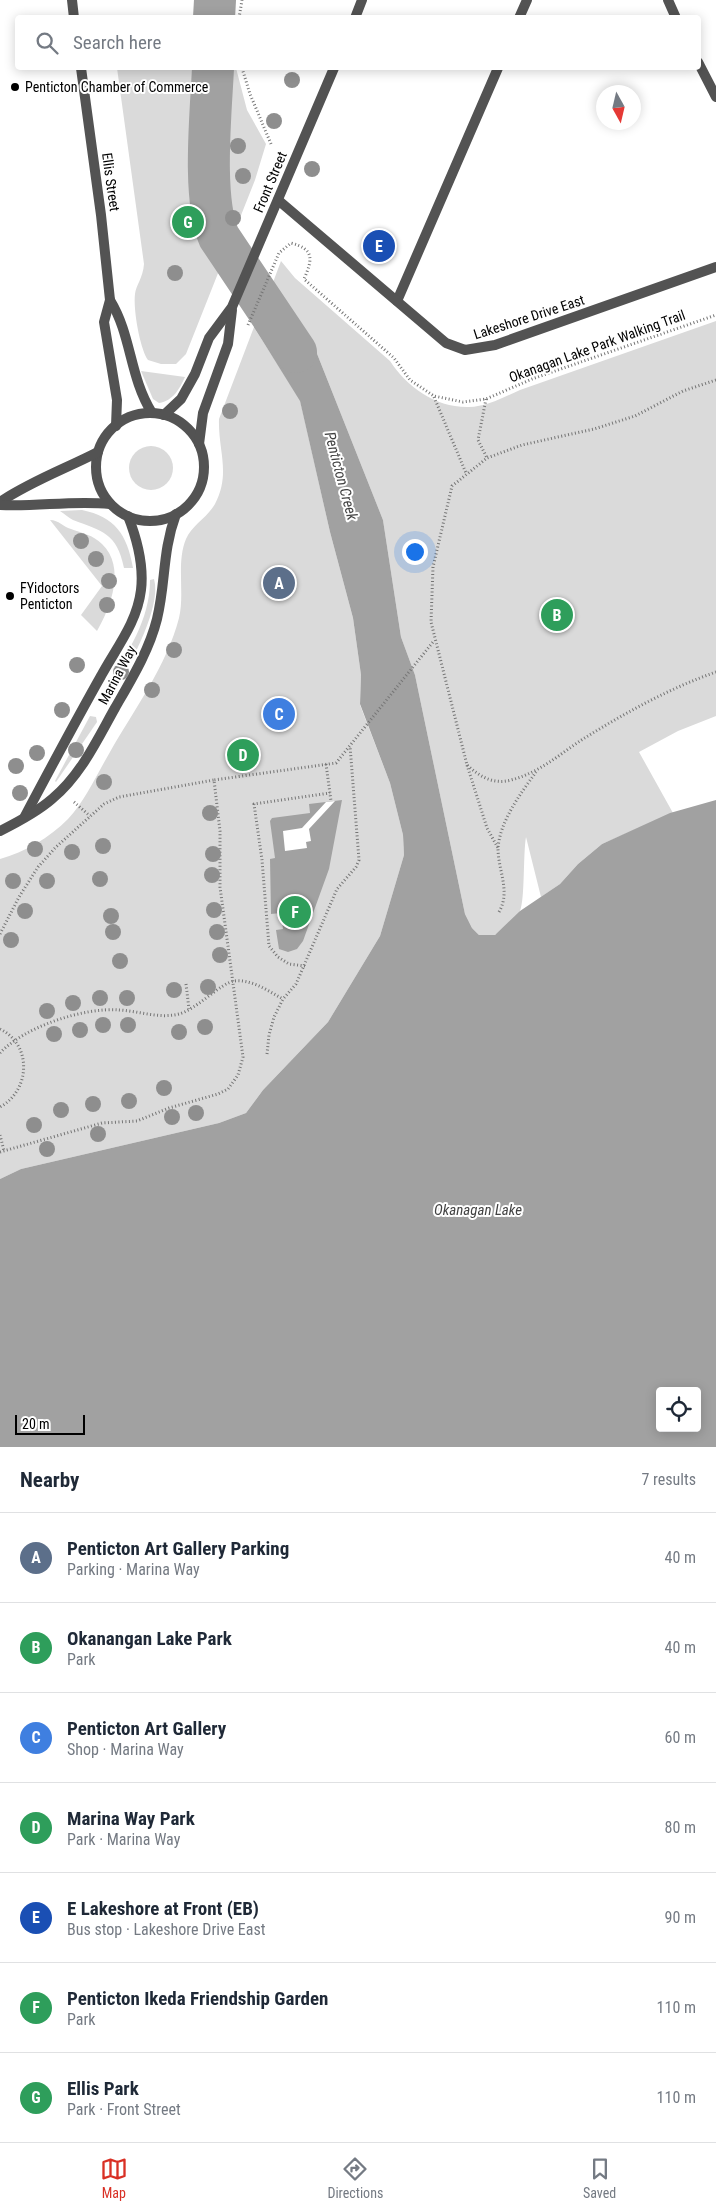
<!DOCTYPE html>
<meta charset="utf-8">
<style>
:root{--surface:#fff;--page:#f6f6f7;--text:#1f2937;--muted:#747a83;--line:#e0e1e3;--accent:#d93025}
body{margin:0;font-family:"Roboto Condensed",sans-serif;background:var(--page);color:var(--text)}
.controls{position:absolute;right:15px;bottom:15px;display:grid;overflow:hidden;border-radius:5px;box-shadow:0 2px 12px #0003}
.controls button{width:45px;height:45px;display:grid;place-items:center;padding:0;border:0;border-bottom:1px solid var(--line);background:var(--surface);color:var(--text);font:25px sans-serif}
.compass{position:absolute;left:596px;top:85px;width:45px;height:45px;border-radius:50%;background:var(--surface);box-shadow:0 2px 12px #0003;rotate:172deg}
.scale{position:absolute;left:15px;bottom:12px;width:70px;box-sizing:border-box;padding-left:5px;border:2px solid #000;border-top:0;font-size:14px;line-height:18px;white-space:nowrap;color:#000;-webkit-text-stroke:4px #fff;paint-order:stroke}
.you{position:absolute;left:414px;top:551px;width:18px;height:18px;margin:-12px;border:4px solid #fff;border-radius:50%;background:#1a73e8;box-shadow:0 0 0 8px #1a73e833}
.badge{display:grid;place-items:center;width:32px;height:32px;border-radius:50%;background:var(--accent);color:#fff;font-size:16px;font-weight:700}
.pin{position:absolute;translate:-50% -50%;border:2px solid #fff;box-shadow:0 1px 5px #0006}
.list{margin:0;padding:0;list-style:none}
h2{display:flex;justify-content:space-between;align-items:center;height:65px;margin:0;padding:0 20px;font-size:21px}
h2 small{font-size:16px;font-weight:400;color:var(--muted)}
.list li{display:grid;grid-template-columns:32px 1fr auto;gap:15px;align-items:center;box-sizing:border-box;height:90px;padding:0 20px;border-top:1px solid var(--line)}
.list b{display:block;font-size:19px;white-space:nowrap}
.list p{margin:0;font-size:16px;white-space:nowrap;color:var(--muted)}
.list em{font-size:16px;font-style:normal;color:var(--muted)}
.icon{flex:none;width:28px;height:28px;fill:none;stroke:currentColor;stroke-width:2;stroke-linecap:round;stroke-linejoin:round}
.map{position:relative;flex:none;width:716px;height:1447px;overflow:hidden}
.search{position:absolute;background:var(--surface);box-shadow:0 2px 12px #0003;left:15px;right:15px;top:15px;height:55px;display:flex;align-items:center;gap:12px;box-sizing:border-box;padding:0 18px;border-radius:5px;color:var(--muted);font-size:19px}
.sheet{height:695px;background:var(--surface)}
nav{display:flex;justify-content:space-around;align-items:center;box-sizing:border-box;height:70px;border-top:1px solid var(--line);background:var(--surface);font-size:14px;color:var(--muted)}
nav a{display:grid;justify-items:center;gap:2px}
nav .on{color:var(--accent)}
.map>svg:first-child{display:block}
</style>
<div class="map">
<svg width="716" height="1447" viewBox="0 0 716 1447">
<rect width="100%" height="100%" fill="#fff"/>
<g fill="#dadada">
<path d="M117,68H236L247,110L266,144L255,180L186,354L176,364H161L148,360C140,349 133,309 135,294C136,285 143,278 144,264Z"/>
<path d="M281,261L295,278L390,361C407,387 436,408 469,407C486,407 504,397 520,390L716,321V716L678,731L639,752L673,813L602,844L578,864L560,884L541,897L526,837C523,854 525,900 520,911C515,920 504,930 495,935H479L472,928L465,914L415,675L401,637L383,520L312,341L272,285Z"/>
<path d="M254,327L300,400L330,532L353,618L361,675L360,705L390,783L403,835L404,855L380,936L328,1022L263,1090L246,1113L219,1123L21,1169L0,1179V859C25,852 49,838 68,819C85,801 97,774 110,752C134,710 167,665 179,618C185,593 176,563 186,539C192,525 207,518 215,504C231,473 218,451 219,419Z"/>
<path d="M141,371L185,377C180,388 173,401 159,403L153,399Z"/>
<circle cx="151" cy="468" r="22"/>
<path d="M82,510C115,517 127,534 133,568H124C117,533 102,531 73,520C69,518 65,514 60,511Z"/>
<path d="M50,520C59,520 63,527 71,529C82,533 93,535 102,544C126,567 111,607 97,631L81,615L102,586Z"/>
<path d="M154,579C162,606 131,662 118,686L112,691L108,686C127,652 150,621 150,580Z"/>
<polygon points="90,716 96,717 97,722 56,782 55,781"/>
</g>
<g fill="#a1a1a1" fill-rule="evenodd">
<path d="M272,285L312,341L383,520L401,637L415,675L465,914L472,928L479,935H495L520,911L560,884L578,864L602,844L670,813L716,800V1447H0V1179L21,1169L219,1123L246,1113L263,1090L328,1022L380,936L404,855L403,835L390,783L360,704L361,675L353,618L330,532L300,401L254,327ZM660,1391H697V1428H660Z"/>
<polygon points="342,800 329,869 303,941 297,949 288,952 279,949 276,930 283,929 281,913 271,914 270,859 275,858 270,821 272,818 310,813 309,804"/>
</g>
<polygon fill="#fff" points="335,801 309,829 311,841 306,842 307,848 285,851 283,831 302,828 326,802"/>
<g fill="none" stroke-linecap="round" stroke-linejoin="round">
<g stroke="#a1a1a1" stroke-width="42">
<polyline points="214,18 215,0"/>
<path d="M213,68C211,112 202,198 219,237L296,352"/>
</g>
<g stroke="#757575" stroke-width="3" stroke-dasharray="1 2.5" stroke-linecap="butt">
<polyline points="239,18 242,0"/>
<polyline points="242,68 250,94 271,144"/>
<path d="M248,325L279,253L291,243C314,249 313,259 304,279L394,358L410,380L434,396L463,402L486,399L532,379L716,315"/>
<path d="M716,380L683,391L635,416L594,429L522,445L487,458L452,486L433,567L431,622L467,765C479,776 493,785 511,780C539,773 560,754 583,739C625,713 670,688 716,672"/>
<polyline points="434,397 466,473"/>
<polyline points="486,399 478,440 487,458"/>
<polyline points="326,764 331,801"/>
<polyline points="467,765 487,828 498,848"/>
<polyline points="74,802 90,816"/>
<path d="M499,912C511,891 498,871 498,848C500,821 521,793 536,772"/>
<polyline points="0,934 19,897 38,867 56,847 104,804 119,797 214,780"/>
<polyline points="305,966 289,964 278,957 269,946 262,860 254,804 330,793"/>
<polyline points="186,984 189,1009"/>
<path d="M0,1029C33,1045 30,1091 0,1107"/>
<path d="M0,1053C24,1027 84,1007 119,1010C139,1011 159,1019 179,1014C197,1009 221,983 234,981C252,979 268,991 283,999"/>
<polyline points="267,1054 269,1035 274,1017 283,999 296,984 337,889 356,867 359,860 350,746"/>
<polyline points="0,1135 4,1151"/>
<polyline points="0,1152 102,1123 137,1121 169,1108 218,1094 228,1089 238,1075 243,1057 220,887 220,831 214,780 336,763 433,642"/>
</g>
<g stroke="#535353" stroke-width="10">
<polyline points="519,18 527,0"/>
<polyline points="397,301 498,68"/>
</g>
<g stroke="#535353" stroke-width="10">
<polyline points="72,0 74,18"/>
<polyline points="668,0 676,18"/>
<polyline points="698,62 716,97"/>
<polyline points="81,68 101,215 110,300 104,322 117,400 116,426"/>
<polyline points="278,200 446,343 465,350 495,345 716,267"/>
<path d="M110,300C132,336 129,376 152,413"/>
<path d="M25,816C50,769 75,722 101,676C116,648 137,623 141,590C144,565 137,539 128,516"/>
<path d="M0,831C18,822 37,812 52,799C81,775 97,740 115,708C131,680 149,651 157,619C166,582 162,552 176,514"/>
</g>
<g stroke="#535353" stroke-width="10">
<polyline points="355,18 362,0"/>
<circle cx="150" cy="467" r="54"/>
<polyline points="164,415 181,399 195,374 209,338 232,307 334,68"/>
<polyline points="199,444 203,413 228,344 232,310"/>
<path d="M0,502C31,481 65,469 98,452"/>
<path d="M0,505C38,507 72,500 110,504"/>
</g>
</g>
<g fill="#8e8e8e">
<circle cx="292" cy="80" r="8"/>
<circle cx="274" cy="121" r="8"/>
<circle cx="238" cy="146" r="8"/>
<circle cx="312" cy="169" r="8"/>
<circle cx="243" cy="176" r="8"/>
<circle cx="233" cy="218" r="8"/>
<circle cx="175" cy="273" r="8"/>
<circle cx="230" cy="411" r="8"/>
<circle cx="81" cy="541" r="8"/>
<circle cx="96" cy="559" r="8"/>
<circle cx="109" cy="581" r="8"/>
<circle cx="107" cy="605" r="8"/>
<circle cx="174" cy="650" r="8"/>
<circle cx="77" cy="665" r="8"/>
<circle cx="121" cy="672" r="8"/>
<circle cx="152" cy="690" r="8"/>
<circle cx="62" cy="710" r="8"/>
<circle cx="76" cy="750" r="8"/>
<circle cx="37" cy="753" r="8"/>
<circle cx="16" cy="766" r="8"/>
<circle cx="104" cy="782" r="8"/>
<circle cx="20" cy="793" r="8"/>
<circle cx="210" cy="813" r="8"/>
<circle cx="103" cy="846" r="8"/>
<circle cx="35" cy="849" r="8"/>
<circle cx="72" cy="852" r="8"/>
<circle cx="213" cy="854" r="8"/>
<circle cx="212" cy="875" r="8"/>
<circle cx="100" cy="879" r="8"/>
<circle cx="13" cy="881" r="8"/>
<circle cx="47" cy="881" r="8"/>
<circle cx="214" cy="910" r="8"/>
<circle cx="25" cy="911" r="8"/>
<circle cx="111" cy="916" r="8"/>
<circle cx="113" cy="932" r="8"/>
<circle cx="217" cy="932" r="8"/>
<circle cx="11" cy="940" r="8"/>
<circle cx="220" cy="955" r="8"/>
<circle cx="120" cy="961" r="8"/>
<circle cx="208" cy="987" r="8"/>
<circle cx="174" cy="990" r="8"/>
<circle cx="100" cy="998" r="8"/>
<circle cx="127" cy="998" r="8"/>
<circle cx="73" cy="1003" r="8"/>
<circle cx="47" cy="1011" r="8"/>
<circle cx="103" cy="1025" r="8"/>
<circle cx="128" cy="1025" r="8"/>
<circle cx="205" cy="1027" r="8"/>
<circle cx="80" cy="1030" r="8"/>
<circle cx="179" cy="1032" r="8"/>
<circle cx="54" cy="1034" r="8"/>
<circle cx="164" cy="1088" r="8"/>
<circle cx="129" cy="1101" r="8"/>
<circle cx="93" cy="1104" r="8"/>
<circle cx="61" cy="1110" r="8"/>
<circle cx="196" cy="1113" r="8"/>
<circle cx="172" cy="1117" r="8"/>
<circle cx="34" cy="1125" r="8"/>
<circle cx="98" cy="1134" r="8"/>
<circle cx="47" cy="1149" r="8"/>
</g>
<g fill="#000" stroke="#fff" stroke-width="2">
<circle cx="15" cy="87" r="5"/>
<circle cx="10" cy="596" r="5"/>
</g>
<g text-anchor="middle" stroke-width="4" stroke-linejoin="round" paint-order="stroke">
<g font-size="14" fill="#000" stroke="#fff" text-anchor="start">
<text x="25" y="92">Penticton Chamber of Commerce</text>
<text x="20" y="593">FYidoctors<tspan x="20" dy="16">Penticton</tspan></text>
</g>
<g font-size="14" fill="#000" stroke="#fff">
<text transform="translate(111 182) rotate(82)" y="5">Ellis Street</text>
<text transform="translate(270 182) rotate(-67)" y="5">Front Street</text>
<text transform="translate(529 317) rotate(-18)" y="5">Lakeshore Drive East</text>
<text transform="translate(597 346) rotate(-20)" y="5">Okanagan Lake Park Walking Trail</text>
<text transform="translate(117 675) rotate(-62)" y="5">Marina Way</text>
</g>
<g font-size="15" font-style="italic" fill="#424242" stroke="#fff">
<text transform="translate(341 476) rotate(75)" y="5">Penticton Creek</text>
<text x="478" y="1215">Okanagan Lake</text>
</g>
</g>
</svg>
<div class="controls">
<button><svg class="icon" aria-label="locate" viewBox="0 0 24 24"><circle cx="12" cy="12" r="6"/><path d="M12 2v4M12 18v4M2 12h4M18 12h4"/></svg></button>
</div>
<svg class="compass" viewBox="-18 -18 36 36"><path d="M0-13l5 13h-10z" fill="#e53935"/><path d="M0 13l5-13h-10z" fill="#747a83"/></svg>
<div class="scale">20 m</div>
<div class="you"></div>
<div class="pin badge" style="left:279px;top:583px;background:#5c6f8a">A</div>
<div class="pin badge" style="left:557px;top:615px;background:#2e9e5b">B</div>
<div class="pin badge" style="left:279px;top:714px;background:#3f7fe0">C</div>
<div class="pin badge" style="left:243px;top:755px;background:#2e9e5b">D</div>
<div class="pin badge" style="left:379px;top:246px;background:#1a4fb4">E</div>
<div class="pin badge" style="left:295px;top:912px;background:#2e9e5b">F</div>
<div class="pin badge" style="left:188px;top:222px;background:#2e9e5b">G</div>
<div class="search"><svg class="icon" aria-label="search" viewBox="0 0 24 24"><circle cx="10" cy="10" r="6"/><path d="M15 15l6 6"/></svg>Search here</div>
</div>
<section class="sheet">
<h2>Nearby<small>7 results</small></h2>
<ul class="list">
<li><span class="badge" style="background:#5c6f8a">A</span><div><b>Penticton Art Gallery Parking</b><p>Parking · Marina Way</p></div><em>40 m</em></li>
<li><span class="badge" style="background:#2e9e5b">B</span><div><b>Okanangan Lake Park</b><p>Park</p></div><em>40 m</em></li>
<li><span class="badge" style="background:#3f7fe0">C</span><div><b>Penticton Art Gallery</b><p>Shop · Marina Way</p></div><em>60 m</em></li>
<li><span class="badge" style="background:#2e9e5b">D</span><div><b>Marina Way Park</b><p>Park · Marina Way</p></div><em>80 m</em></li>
<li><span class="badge" style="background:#1a4fb4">E</span><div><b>E Lakeshore at Front (EB)</b><p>Bus stop · Lakeshore Drive East</p></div><em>90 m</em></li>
<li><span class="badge" style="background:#2e9e5b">F</span><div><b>Penticton Ikeda Friendship Garden</b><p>Park</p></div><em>110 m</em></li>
<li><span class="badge" style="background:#2e9e5b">G</span><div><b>Ellis Park</b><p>Park · Front Street</p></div><em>110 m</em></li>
</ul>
</section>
<nav>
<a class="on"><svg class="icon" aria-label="map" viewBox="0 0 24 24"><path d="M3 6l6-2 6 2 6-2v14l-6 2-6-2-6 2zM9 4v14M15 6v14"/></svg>Map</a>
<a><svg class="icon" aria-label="directions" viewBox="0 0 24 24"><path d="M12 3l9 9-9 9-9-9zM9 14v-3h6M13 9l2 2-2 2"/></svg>Directions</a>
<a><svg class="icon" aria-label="saved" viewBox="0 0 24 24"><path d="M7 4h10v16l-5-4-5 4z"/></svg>Saved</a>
</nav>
